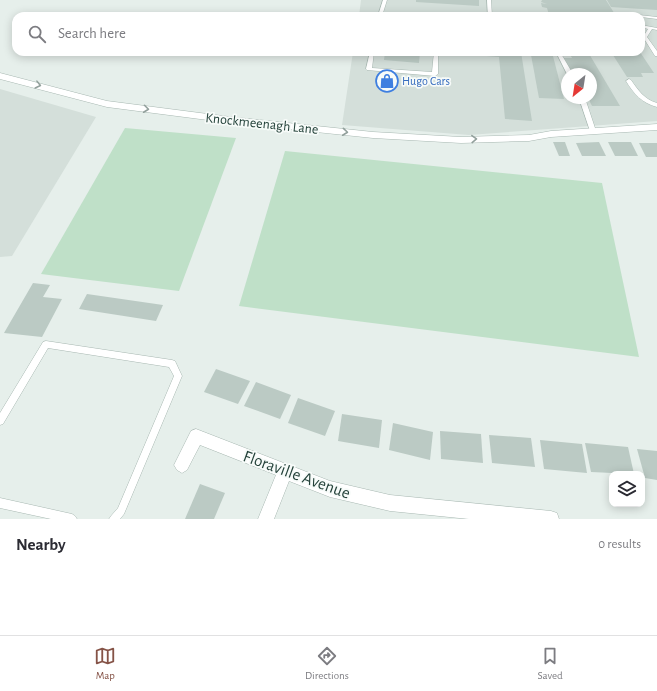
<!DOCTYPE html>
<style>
:root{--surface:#fff;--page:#f7f7f7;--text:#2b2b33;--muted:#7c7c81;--line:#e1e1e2;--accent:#855347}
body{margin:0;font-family:"Alegreya Sans",sans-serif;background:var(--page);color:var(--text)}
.controls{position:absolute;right:12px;bottom:12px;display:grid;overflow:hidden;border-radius:8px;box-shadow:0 2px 10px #0003}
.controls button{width:36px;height:36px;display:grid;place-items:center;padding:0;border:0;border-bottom:1px solid var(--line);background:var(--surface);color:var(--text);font:20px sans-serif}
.compass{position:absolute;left:561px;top:68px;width:36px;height:36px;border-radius:50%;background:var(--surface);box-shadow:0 2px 10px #0003;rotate:210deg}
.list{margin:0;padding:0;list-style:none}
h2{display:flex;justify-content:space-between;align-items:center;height:52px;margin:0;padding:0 16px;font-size:17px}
h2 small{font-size:13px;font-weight:400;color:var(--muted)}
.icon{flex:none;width:22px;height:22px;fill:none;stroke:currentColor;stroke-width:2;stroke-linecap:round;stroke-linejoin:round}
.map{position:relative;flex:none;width:657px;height:519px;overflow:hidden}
.search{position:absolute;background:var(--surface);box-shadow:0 2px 10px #0003;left:12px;right:12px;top:12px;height:44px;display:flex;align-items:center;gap:10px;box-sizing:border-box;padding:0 14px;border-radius:12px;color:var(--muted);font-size:15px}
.sheet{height:116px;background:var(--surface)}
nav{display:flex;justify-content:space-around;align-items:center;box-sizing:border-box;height:56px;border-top:1px solid var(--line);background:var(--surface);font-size:11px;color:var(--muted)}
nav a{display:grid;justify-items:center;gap:2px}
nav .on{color:var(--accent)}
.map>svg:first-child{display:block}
</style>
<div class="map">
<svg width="657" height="519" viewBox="0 0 657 519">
<rect width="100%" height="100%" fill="#e6efeb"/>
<g fill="#d4dfda" fill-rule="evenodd">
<path d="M361,0H657V121L469,135L342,125L353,52H641V16H359ZM567,74H591V98H567Z"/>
<polygon points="0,89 96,117 12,256 0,257"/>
</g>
<g fill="#bfe0c8">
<polygon points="125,128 236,138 179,291 41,274"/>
<polygon points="285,151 602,183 639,357 239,306"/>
</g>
<g fill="#bbcac4">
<polygon points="416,0 479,0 479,6 416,2"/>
<polygon points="542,0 606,0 616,16 558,16 549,15 547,8 542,7 541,3 547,4 541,2"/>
<polygon points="607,0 657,0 657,10 611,7"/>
<polygon points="385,52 420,52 419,63 384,60"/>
<polygon points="449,52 521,52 532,121 505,119 499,57 449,53"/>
<polygon points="569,52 588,52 620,106 592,106 588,98 593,97 591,94 591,74 572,74 563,58 572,58"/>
<polygon points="611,52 640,52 654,73 641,73 643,77 627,77"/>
<polygon points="531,55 553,56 564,99 539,98"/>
<polygon points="376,78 398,80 398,83 375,82"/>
<polygon points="553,142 565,142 570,156 559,156"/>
<polygon points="599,142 606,156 582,156 576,143"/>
<polygon points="608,142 631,142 638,156 615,156"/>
<polygon points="639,143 657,143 657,157 646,157"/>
<polygon points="33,283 50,285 43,297 62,299 42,337 4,333"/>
<polygon points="87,294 163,305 156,321 79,309"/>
<polygon points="216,369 250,381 238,404 204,392"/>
<polygon points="256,382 291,395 280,419 244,406"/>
<polygon points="298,398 335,411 325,436 288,423"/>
<polygon points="342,414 382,420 379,448 338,441"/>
<polygon points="393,423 433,432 430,460 389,450"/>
<polygon points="440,431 481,434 483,463 441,459"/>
<polygon points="489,435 531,438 535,467 492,463"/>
<polygon points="540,440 582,444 587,473 544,469"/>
<polygon points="585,443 628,447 634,474 591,472"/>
<polygon points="637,449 657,451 657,480 645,478"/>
<polygon points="200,484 225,493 214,519 185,519"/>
</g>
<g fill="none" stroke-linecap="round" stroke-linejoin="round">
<g stroke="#a8b8b2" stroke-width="1">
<g id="lane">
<polygon points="383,0 387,0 382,16 378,16"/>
<polygon points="487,0 491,0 492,16 488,16"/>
<polygon points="639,15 657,17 657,19 641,17 641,16 639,16"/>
<polygon points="641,25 657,28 657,30 652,29 647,37 657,51 657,56 655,56 643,37 648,29 641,27"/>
<polygon points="370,52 374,52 372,68 432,72 434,52 438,52 438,74 435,76 367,70 366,69"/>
<polygon points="556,52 560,52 573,74 567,74"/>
<path d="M629,79L631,80C638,90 645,100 657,103V107C642,103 634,94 626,81Z"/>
<polygon points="579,98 585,98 596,131 595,132 591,132 590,131"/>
<polygon points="46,341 172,360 175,361 182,376 124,514 120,519 109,519 111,516 118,508 174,376 169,367 48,348 3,424 0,425 0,413 43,342"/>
<polygon points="0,498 72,514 75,516 77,519 51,519 0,508"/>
</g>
</g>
<g stroke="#a8b8b2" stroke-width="1">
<g id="street">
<polygon points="0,73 107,101 231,117 373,132 461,137 529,135 551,131 657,124 657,130 551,137 529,141 461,143 373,138 231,123 107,107 0,79"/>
<polygon points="196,429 330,481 390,495 551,511 557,513 559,519 469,519 390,511 330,497 289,481 274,519 258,519 276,475 200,445 187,470 182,473 177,470 174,465 191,431"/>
</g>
</g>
<use href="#lane" fill="#fff" fill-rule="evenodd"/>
<use href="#street" fill="#fff" fill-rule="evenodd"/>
</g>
<defs><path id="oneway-chevron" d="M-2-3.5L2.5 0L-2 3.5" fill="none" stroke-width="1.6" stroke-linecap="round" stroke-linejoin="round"/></defs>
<g stroke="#92a09c">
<use href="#oneway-chevron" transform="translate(38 85) rotate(14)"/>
<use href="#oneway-chevron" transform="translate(146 109) rotate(7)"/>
<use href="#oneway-chevron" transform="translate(345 132) rotate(6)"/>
<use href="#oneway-chevron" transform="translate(474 139) rotate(-2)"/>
</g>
<defs>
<g id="shop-ring" transform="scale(1.15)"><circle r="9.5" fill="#f7fbf9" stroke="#3f7fe0" stroke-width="1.5"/><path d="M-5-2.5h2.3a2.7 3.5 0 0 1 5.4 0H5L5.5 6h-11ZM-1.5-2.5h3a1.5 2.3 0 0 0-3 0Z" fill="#3f7fe0"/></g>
</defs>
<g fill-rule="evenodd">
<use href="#shop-ring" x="387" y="81"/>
</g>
<g text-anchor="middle" stroke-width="3.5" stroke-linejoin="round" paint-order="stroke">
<g font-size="12" fill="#366cbe" stroke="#f7fbf9" text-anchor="start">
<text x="402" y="85">Hugo Cars</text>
</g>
<g font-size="14" fill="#24423a" stroke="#f7fbf9">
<text transform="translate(262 123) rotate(6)" y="5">Knockmeenagh Lane</text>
</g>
<g font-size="17" fill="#24423a" stroke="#f7fbf9">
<text transform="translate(297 474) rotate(20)" y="6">Floraville Avenue</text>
</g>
</g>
</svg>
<div class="controls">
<button><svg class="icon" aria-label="layers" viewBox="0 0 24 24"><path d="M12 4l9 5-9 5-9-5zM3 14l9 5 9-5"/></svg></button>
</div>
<svg class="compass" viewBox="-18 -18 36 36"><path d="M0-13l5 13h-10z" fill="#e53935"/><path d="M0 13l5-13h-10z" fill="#7c7c81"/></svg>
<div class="search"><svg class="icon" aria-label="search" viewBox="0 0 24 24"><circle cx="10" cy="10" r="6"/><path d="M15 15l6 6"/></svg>Search here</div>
</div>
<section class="sheet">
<h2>Nearby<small>0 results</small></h2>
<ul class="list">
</ul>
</section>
<nav>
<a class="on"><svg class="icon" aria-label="map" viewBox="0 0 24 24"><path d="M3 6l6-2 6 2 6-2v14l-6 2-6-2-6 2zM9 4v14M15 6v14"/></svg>Map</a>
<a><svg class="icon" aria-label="directions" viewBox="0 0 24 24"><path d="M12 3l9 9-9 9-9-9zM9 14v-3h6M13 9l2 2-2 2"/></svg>Directions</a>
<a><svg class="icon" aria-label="saved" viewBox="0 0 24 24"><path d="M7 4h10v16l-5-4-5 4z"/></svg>Saved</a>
</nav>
